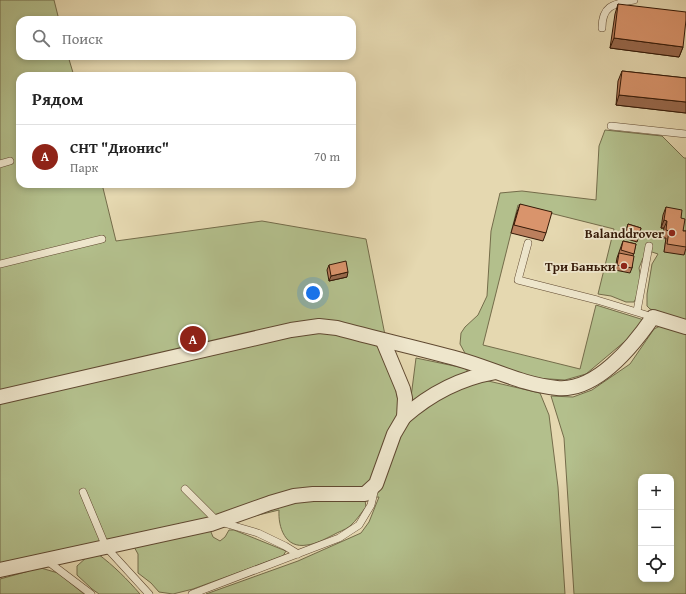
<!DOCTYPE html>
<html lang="ru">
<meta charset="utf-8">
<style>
:root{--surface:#fff;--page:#f2f2f2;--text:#222;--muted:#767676;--line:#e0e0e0;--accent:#8f2418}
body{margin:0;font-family:"Gentium Book Plus",serif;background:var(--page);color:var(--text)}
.controls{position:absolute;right:12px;bottom:12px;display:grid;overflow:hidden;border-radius:8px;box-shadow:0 2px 6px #0003}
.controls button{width:36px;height:36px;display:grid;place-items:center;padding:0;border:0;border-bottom:1px solid var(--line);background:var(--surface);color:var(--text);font:20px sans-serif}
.you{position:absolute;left:313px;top:293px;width:14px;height:14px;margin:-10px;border:3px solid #fff;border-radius:50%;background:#1a73e8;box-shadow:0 0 0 6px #1a73e833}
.badge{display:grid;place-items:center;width:26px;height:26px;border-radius:50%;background:var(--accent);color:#fff;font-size:13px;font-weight:700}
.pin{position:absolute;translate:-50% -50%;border:2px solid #fff;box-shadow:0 1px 4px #0006}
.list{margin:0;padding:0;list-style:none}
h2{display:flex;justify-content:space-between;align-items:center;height:52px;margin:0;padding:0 16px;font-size:17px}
h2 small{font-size:13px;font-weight:400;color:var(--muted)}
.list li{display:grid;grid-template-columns:26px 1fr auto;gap:12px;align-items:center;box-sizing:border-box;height:64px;padding:0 16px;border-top:1px solid var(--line)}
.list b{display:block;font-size:15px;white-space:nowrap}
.list p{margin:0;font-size:13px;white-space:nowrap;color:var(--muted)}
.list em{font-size:13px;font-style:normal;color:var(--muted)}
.icon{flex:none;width:22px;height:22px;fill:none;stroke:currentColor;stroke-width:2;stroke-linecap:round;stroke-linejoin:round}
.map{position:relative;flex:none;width:686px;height:594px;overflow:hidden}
.search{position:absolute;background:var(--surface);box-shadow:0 2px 6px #0003;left:16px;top:16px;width:340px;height:44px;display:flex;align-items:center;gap:10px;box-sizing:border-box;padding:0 14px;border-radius:12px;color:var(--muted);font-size:15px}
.panel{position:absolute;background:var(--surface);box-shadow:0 2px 6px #0003;left:16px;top:72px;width:340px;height:116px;border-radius:12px}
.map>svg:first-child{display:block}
</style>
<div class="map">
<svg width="686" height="594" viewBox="0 0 686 594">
<rect width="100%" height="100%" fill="#e5d8b0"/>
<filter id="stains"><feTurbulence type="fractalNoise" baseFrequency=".005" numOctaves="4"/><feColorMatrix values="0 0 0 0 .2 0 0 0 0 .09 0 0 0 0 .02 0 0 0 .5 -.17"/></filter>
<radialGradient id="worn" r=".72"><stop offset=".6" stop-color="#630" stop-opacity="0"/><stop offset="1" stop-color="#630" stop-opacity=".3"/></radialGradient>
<g fill="#b3bf8c" stroke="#746c4a" fill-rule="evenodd">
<path d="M0,0H54L59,20H20V56H68L74,76H20V184H102L116,241L262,221L366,239L404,431L409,421L427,406L451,392L484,380L540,393L549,415L558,487L565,594H206L298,561L361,533L369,522L379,497L362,498L365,500L366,507C361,513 356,521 350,526C345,530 338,532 333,535C325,539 316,544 307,545C285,549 278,527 279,510L209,527L213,537L220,541L225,537L229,530H234L286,551L283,556L193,589L173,594L159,592L151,583L138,573V554L133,545L98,554C114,566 127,579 140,594H99L92,589L77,575V566L87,557L41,568L58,573L84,594H0V579L29,571L0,577Z"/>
<path d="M605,130L662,136L684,158H686V320L650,309L647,306V294L652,264L658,254L652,252L643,258L639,268L641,279L639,292L634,302H626L611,296L598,294L614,229L518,205L483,345L580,369L596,305L644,320L636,332L586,374L565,380L534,378L466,355L460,344L461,333L465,327L478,315L487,296L491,231L500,193L522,191L596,200L599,146ZM682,227L680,238L664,252L666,238L663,237L664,228H661Z"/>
<path d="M660,326L686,334V594H574L564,438L551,396L573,397L592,390L630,364L654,329ZM641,477H671V579H641Z"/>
<polygon points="416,358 464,368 469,372 410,405"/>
</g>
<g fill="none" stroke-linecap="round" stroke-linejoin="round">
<g stroke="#604931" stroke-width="8">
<g id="lane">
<path d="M602,28C602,5 614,4 634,0"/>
<polyline points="611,126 686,134"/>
<polyline points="0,164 10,161"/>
<polyline points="528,243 518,280 597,300 653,317"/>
<polyline points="0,264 102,239"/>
<polyline points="637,311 649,246"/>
<polyline points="185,489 217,521 258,533 285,546 298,554"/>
<polyline points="83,492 106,547 149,594"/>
<polyline points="46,560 91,594"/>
<polyline points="192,594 339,538 359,525 371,505 375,488"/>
</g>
</g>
<g stroke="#604931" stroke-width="16">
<g id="street">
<path d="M0,397L291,330L319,326L337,328C377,339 418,348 458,359C491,368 523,385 557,388C596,392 633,346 653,317L686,327"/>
<path d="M404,417C430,394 461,378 495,372"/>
<polyline points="0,570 211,524 270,503 294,496 313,494 365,494 376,484 394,434 404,417 405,398 403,389 383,341"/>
</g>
</g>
<use href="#lane" stroke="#eee6cc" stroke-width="7"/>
<use href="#street" stroke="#eee6cc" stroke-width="14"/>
</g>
<g fill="#bb7f5d" stroke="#341907">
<polygon points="618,4 683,47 679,57 610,48 615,14"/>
<polygon points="622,71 686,78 686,113 616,105 618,81"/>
<polygon points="520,204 546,233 543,241 511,233 517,212"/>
<polygon points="666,207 681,218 683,231 686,231 686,248 684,255 664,252 666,238 663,238 664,228 661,228 663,215"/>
<polygon points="628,224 641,228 637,242 624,238"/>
<polygon points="623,241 636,244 633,256 632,268 630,273 615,270 617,258"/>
<polygon points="329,265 347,277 329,281 327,270"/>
</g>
<g fill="#98684c" stroke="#341907">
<polygon points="614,38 683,47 679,57 610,48"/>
<polygon points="619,95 686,102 686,113 616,105"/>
<polygon points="664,220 667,221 664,228 661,228"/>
<polygon points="348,272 347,277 329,281 331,276"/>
</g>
<g fill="#d9946c" stroke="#341907">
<polygon points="618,4 686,12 686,20 683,47 614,38"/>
<polygon points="622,71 686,78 686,102 619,95"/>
<polygon points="520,204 552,212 546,233 514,225"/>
<polygon points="666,207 682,210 681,218 685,219 683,231 686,231 686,247 667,244 669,231 666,230 667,221 664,220"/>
<polygon points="628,224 641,228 638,239 625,236"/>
<polygon points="623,241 636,244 634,254 621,250"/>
<polygon points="619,253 634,256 632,268 617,265"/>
<polygon points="346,261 348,272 331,276 329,265"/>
</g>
<g fill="#8f2418" stroke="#eee6cc" stroke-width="1.5">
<circle cx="672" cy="233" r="4"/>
<circle cx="624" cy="266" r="4"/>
</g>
<g text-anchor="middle" stroke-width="3.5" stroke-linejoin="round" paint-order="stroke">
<g font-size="13" font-weight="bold" fill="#341907" stroke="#eee6cc" text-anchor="end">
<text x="664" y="238">Balanddrover</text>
<text x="616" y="271">Три Баньки</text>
</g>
</g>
<rect width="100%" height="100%" filter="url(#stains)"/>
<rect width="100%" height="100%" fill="url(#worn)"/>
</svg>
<div class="controls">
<button>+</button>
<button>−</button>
<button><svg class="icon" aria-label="locate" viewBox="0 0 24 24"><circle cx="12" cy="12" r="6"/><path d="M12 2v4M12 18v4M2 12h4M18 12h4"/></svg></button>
</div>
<div class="you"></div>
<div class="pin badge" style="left:193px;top:339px">A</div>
<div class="search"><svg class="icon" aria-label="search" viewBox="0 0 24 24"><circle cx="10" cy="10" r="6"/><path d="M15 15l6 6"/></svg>Поиск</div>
<section class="panel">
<h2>Рядом<small></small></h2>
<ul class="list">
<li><span class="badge">A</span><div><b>СНТ &quot;Дионис&quot;</b><p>Парк</p></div><em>70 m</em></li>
</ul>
</section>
</div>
